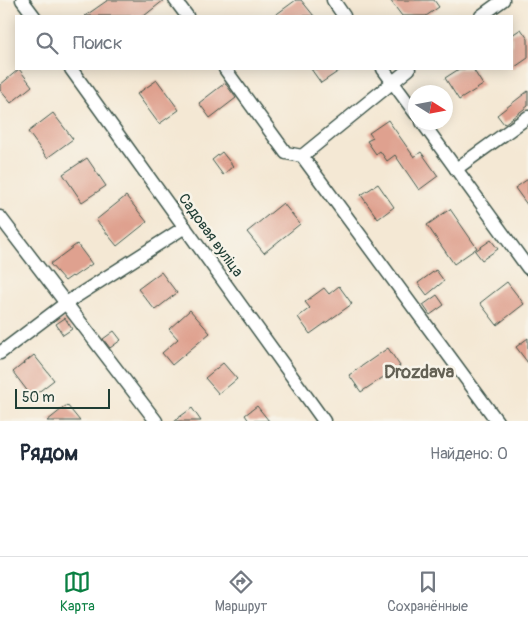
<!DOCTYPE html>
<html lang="ru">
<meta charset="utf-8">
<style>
:root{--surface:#fff;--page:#f2f2f3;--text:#1f2937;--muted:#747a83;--line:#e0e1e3;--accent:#0b8043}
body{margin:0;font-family:Pangolin,sans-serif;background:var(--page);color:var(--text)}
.compass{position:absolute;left:408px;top:85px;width:45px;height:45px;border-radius:50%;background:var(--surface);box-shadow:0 2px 12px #0003;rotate:101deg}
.scale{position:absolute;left:15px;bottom:12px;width:95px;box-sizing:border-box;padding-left:5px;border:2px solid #1f3d34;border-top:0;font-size:14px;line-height:18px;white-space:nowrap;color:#1f3d34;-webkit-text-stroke:4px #f7f3e8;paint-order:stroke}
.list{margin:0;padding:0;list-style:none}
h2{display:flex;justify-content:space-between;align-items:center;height:65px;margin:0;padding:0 20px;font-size:21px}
h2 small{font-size:16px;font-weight:400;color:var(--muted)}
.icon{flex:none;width:28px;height:28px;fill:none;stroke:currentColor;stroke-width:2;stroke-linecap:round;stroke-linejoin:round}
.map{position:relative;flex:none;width:528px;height:421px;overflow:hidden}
.search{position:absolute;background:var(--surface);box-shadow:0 2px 12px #0003;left:15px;right:15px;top:15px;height:55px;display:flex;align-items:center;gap:12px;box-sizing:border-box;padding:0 18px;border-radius:0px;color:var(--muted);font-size:19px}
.sheet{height:135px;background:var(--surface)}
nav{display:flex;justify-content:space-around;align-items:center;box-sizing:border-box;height:70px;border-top:1px solid var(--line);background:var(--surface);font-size:14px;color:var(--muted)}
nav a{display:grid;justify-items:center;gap:2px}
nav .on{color:var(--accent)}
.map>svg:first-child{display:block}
</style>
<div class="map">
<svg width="528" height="421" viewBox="0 0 528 421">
<rect width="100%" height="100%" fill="#f7f3e8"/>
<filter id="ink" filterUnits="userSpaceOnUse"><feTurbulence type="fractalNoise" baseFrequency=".02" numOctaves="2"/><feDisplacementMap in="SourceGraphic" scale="10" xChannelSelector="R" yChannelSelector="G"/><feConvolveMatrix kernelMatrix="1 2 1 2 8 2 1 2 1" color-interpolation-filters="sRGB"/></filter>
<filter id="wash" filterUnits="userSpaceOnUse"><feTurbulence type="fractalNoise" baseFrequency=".0096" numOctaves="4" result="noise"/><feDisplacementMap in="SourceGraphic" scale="20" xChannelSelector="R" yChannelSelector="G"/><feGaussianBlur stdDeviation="1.12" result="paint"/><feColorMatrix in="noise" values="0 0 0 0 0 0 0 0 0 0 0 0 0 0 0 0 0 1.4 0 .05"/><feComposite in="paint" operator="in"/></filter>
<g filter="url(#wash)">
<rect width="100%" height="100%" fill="#f4e8d4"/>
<g id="blocks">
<g fill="#dfa18f">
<polygon points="108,0 164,0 144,16 85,16"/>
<polygon points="296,0 301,0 314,16 274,16"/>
<polygon points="390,0 434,0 439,7 426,16 402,16"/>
<polygon points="521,29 528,39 528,58 512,69 512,35"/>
<polygon points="19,69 32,86 11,103 0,90 0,85"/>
<polygon points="311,69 342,69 321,83"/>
<polygon points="459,69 473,69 483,85 459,100 445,78"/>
<polygon points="157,80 179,110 159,124 137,94"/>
<polygon points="225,83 236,98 210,118 199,103"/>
<polygon points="528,91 528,106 504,124 497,115"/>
<polygon points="53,113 73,139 47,158 28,132"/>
<polygon points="388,120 414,157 421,152 438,176 419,190 395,155 387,161 380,151 376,154 367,141 373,138 369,133"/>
<polygon points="222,152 233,166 223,175 212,160"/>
<polygon points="87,158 106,186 82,202 63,174"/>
<polygon points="528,179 528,206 515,188"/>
<polygon points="378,184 394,207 378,219 361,195"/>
<polygon points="126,196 147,222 117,246 96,220"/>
<polygon points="283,203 300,224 264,253 247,232"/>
<polygon points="450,209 477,248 454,264 427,225"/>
<polygon points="491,240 498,249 482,260 475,251"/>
<polygon points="77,244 92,264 73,277 72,276 65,281 50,264"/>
<polygon points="436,270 444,281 427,295 418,283"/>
<polygon points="161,272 177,293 155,310 138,289"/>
<polygon points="507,282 524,304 497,325 480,303"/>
<polygon points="339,286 352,304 310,334 298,317 310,308 305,302 324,288 329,294"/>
<polygon points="437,295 444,305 430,315 423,305"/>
<polygon points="190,310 210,333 172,365 162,353 178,339 169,329"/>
<polygon points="65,318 72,329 63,335 56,324"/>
<polygon points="114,331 121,340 110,348 103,339"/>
<polygon points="528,338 528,363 516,347"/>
<polygon points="388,348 400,366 361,392 349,375"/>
<polygon points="34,355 54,380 32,397 13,372"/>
<polygon points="223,363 237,379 219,394 205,378"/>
<polygon points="67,405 80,421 47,421"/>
<polygon points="257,406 269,421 249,421 245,415"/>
<polygon points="192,408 201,421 174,421"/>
</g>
</g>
</g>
<g filter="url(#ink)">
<use href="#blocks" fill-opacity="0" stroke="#3f574c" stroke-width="1"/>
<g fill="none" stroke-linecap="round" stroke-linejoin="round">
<g stroke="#3f574c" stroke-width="15">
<g id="minor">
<polyline points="22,0 34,16"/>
<polyline points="175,0 187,16"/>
<polyline points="333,0 344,16"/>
<polyline points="481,16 503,0"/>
<polyline points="71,69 324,421"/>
<polyline points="225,69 286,153 302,156 497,421"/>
<polyline points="383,69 416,114"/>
<polyline points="422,122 528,268"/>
<polyline points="302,156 409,69"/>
<polyline points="456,169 528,117"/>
<polyline points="0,217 156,421"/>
<polyline points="0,353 66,303 185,227"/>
</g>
</g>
<use href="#minor" stroke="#fff" stroke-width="12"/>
</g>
</g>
<g text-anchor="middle" stroke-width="5" stroke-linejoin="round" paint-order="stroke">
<g font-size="15" fill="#1f3d34" stroke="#f7f3e8">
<text transform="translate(211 235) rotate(54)" y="5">Садовая вуліца</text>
</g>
<g font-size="18" font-weight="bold" fill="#626054" stroke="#f7f3e8">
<text x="419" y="378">Drozdava</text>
</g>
</g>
</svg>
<svg class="compass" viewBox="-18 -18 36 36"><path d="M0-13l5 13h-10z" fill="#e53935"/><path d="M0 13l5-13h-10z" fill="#747a83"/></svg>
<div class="scale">50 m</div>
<div class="search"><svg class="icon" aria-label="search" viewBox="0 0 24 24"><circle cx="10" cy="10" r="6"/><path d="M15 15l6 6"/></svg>Поиск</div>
</div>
<section class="sheet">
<h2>Рядом<small>Найдено: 0</small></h2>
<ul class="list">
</ul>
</section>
<nav>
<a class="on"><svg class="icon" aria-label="map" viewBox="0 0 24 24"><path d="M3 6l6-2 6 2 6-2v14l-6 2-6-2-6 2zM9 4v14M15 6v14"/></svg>Карта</a>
<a><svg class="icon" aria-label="directions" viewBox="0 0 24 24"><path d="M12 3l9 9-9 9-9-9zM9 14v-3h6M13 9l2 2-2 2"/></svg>Маршрут</a>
<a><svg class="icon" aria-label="saved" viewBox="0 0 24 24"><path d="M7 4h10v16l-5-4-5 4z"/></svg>Сохранённые</a>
</nav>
